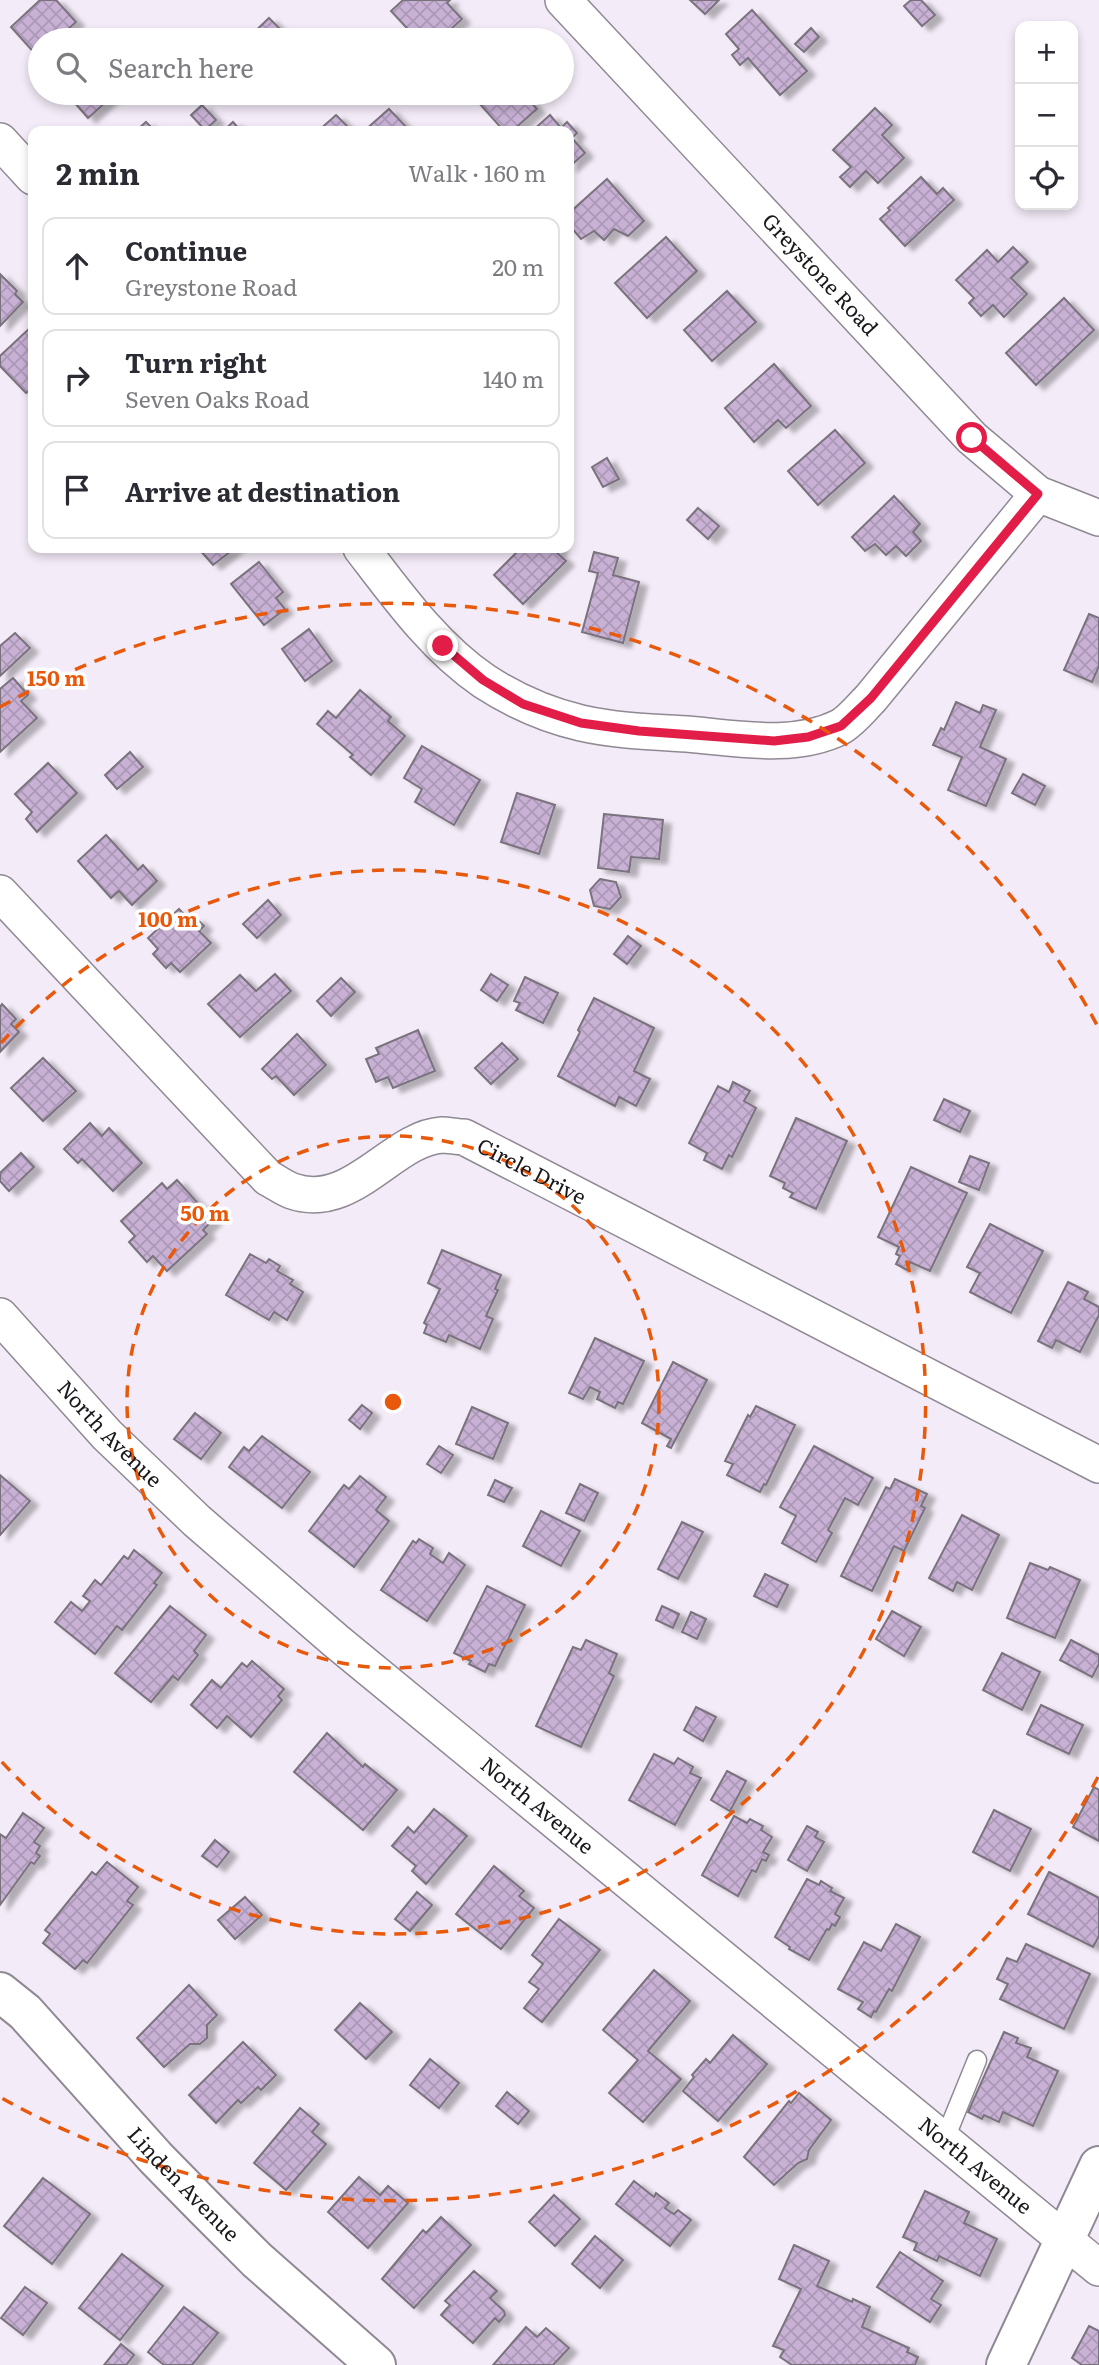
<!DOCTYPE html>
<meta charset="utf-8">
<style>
:root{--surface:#fff;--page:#f7f7f7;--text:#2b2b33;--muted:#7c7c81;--line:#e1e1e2}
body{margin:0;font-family:Literata,serif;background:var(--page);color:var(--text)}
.controls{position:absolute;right:21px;top:21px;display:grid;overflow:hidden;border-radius:14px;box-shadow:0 4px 10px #0003}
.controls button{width:63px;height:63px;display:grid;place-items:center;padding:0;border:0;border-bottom:2px solid var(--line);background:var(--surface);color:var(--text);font:35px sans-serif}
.stop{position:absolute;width:21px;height:21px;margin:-16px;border:5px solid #e11d48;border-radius:50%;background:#fff}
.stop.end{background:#e11d48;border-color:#fff;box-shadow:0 2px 7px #0008}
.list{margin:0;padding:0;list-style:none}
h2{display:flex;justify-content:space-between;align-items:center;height:91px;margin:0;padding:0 28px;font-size:30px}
h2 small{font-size:23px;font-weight:400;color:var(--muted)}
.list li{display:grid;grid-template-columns:46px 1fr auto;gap:21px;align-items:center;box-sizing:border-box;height:98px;margin:0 14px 14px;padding:0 14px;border:2px solid var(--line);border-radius:14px}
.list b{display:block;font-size:26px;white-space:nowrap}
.list p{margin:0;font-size:23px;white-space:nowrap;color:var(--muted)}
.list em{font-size:23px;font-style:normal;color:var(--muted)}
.icon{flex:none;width:38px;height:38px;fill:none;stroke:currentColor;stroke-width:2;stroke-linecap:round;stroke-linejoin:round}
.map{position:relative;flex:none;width:1099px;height:2365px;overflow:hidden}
.search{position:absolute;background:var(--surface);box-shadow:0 4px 10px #0003;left:28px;top:28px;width:546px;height:77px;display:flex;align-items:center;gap:18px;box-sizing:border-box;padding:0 24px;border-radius:38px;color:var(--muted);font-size:26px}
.panel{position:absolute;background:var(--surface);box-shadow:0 4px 10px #0003;left:28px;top:126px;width:546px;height:427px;border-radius:14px}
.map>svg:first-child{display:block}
</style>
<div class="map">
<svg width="1099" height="2365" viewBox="0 0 1099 2365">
<defs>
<pattern id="building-cross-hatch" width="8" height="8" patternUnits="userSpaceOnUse" patternTransform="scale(1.75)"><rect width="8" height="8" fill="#c8b1d5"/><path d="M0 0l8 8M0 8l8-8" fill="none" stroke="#ab98b6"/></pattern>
<filter id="shadow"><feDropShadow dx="8" dy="4.5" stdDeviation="2" flood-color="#0004"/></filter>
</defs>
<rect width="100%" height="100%" fill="#f3ebf7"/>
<g fill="url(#building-cross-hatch)" stroke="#7a737e" stroke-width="2" filter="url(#shadow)">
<polygon points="40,0 56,0 76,22 56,40 40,40 38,57 11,27"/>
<polygon points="403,0 450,0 447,3 462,19 439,40 418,40 391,11"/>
<polygon points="690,0 719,0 705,14"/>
<polygon points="911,0 921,0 935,15 922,26 904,6"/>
<polygon points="752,10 807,71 780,95 748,58 740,65 732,55 739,49 726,34"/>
<polygon points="269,18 291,40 246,40"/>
<polygon points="811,28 819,37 804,52 795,44"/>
<polygon points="66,93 116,93 88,118"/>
<polygon points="470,93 523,93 537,109 512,131 504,131"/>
<polygon points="202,105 216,120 205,130 191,115"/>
<polygon points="875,108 892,125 882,135 904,158 878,183 866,171 850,187 840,177 851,167 833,150"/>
<polygon points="389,109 410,131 364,131"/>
<polygon points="336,115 352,131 318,131"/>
<polygon points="550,115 561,128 567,122 577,133 572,138 585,153 569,167 569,131 532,131"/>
<polygon points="146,122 155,131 136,131"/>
<polygon points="233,122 241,131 223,131"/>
<polygon points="921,177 937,194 943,188 954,200 905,246 880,219 890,210 888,208"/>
<polygon points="607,179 644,221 628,236 614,229 604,240 594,231 581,239 569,225 569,213"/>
<polygon points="666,237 697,271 647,318 615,283"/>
<polygon points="1013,247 1028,262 1011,278 1027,294 1004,317 993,305 981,316 969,303 974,298 956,280 987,250 998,262"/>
<polygon points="0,274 17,291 15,294 23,302 0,326"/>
<polygon points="727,291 756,322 712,361 684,330"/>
<polygon points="1064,298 1094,330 1036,385 1006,353"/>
<polygon points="33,325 33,388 26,393 0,366 0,356"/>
<polygon points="774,364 811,406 786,428 778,420 754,442 725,408"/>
<polygon points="835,430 865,463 818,505 788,471"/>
<polygon points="607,458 619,479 603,487 592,467"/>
<polygon points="894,496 920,524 913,532 921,541 906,556 896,546 886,555 875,544 865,551 852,537"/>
<polygon points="698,508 719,526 708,539 687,520"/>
<polygon points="198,548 235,548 213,565"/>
<polygon points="521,548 560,548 556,552 566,561 523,604 494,575"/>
<polygon points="594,552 618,558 613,575 639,582 623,643 582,632 598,573 589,571"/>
<polygon points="259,562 283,592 276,598 285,609 264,625 231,584"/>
<polygon points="1089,614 1099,618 1099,666 1092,682 1064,670"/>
<polygon points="309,629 332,661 305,681 282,649"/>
<polygon points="15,633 30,648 0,676 0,646"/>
<polygon points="13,678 28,695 21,701 37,718 0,752 0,689"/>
<polygon points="360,690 391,717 388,721 405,736 371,775 350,757 353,755 317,724 328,711 336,718"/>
<polygon points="956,702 980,713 983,705 996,710 980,747 1006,759 986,806 948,790 962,757 933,745 941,728 944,730"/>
<polygon points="422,746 480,780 454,825 415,802 422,789 404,778"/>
<polygon points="130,752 143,767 117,789 105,775"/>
<polygon points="48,763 77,793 37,832 26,819 32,812 15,794"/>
<polygon points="1023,774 1045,786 1035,805 1012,793"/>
<polygon points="517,793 555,805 539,854 501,842"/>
<polygon points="604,814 663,820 659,859 631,857 629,872 598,868"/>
<polygon points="106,835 138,870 143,865 157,881 132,905 119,891 111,898 78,861"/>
<polygon points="600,879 616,882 621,897 610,909 594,906 590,890"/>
<polygon points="268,900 281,915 257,938 243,924"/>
<polygon points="179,909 191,922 196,918 204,926 199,931 211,943 180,972 171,963 166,968 153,954 158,949 148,938"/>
<polygon points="628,936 641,946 627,964 614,954"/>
<polygon points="275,974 291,991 240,1037 208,1004 240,975 256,991"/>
<polygon points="491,974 508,985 497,1001 481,990"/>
<polygon points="525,977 558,993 543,1023 516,1010 520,1003 514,1001"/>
<polygon points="341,978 355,992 331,1016 317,1001"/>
<polygon points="594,998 654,1028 634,1071 650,1079 636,1106 619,1097 615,1106 558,1076 580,1032 578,1030"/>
<polygon points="2,1004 16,1019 11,1024 19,1032 0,1052 0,1007"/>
<polygon points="418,1030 435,1071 393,1088 388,1077 376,1082 366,1059 379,1054 376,1048"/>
<polygon points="297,1034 326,1065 294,1095 276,1076 272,1079 262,1069"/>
<polygon points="502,1043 518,1059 491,1084 475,1068"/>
<polygon points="43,1058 76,1091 43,1121 11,1088"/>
<polygon points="733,1082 750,1091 744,1101 756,1108 732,1157 729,1155 722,1169 704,1160 707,1153 689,1143 718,1086 729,1092"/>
<polygon points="944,1099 970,1111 960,1132 934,1120"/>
<polygon points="796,1118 847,1141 816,1209 790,1197 793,1193 783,1188 785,1183 770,1176"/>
<polygon points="90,1123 102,1136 109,1128 142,1163 113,1191 82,1159 78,1163 64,1149"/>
<polygon points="21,1153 34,1167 9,1191 0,1181 0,1173"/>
<polygon points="970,1156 989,1163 979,1190 959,1182"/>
<polygon points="911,1167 967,1193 930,1271 910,1262 907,1270 896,1264 900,1256 896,1254 899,1247 878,1237"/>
<polygon points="177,1180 213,1220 203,1230 207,1234 167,1271 153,1256 147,1262 129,1242 135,1236 121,1221 162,1183 167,1189"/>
<polygon points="990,1224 1043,1251 1011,1313 970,1292 980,1273 967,1267"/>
<polygon points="442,1250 501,1275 495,1289 498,1290 486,1316 493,1319 480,1349 449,1335 446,1342 424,1333 427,1325 424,1323 440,1289 428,1283"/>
<polygon points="250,1254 266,1263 269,1259 280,1266 277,1271 293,1280 290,1284 303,1292 287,1320 274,1312 269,1320 226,1295"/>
<polygon points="1068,1282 1088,1292 1084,1299 1099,1307 1099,1315 1080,1352 1056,1340 1052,1348 1038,1341"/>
<polygon points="595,1338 644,1361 623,1404 618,1402 615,1408 597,1399 600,1392 590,1387 583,1399 569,1393"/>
<polygon points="673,1362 707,1380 671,1448 667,1446 671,1439 642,1423"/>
<polygon points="362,1405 372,1413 360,1429 349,1420"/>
<polygon points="756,1406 795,1425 766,1485 764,1484 760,1492 727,1475 733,1464 725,1461 748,1415 750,1417"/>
<polygon points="472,1407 508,1423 493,1459 456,1444"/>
<polygon points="195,1413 221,1433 201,1459 174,1439"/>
<polygon points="262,1436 310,1472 282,1508 229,1467 244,1447 249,1451"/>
<polygon points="439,1446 453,1455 441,1473 427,1464"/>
<polygon points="814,1446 873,1478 858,1505 845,1498 828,1530 832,1533 816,1562 782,1543 796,1516 780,1507"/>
<polygon points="0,1475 30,1501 0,1535"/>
<polygon points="360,1476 386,1497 376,1510 389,1521 354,1567 309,1531 344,1485 349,1489"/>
<polygon points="895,1479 927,1494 921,1506 925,1508 904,1551 894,1546 872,1591 841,1576 886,1487 890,1489"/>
<polygon points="495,1480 512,1488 504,1502 488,1495"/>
<polygon points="580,1484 598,1493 584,1521 566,1513"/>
<polygon points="541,1511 580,1531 561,1566 523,1546"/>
<polygon points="962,1515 999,1535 972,1590 957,1582 953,1591 929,1578"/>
<polygon points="682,1522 703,1532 678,1579 658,1569"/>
<polygon points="419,1539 433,1548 430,1554 443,1563 449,1553 465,1565 427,1621 381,1590 413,1541 416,1543"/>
<polygon points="134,1550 162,1573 154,1583 157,1585 122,1630 117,1626 95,1654 55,1622 71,1602 82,1611 90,1601 83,1596 95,1580 101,1585 124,1556 128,1559"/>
<polygon points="1030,1563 1048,1570 1050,1567 1080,1580 1055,1638 1007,1618"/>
<polygon points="765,1574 788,1585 777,1607 754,1596"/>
<polygon points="487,1586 525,1605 495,1666 489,1664 485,1672 469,1664 471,1661 454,1653"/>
<polygon points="170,1606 206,1635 194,1651 198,1655 178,1680 173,1676 151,1702 115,1673"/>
<polygon points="662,1606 679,1614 673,1628 656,1620"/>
<polygon points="892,1611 921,1627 904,1656 876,1639"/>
<polygon points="691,1612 706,1619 697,1639 682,1632"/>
<polygon points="586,1640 617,1654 609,1673 614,1676 581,1747 536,1726 573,1647 581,1650"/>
<polygon points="1071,1640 1099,1655 1099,1664 1092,1677 1060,1660"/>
<polygon points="1002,1653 1040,1672 1022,1710 983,1690"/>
<polygon points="252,1661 284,1689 278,1696 282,1700 251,1737 227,1716 217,1728 191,1705 212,1680 221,1688 242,1663 247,1667"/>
<polygon points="1041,1705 1083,1725 1069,1754 1027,1734"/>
<polygon points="696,1707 716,1717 703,1741 684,1730"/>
<polygon points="327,1733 363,1767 365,1764 397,1790 363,1830 294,1772"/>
<polygon points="654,1754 674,1764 678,1758 693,1767 690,1773 701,1778 675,1825 629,1800"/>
<polygon points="727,1771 746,1781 730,1811 711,1800"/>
<polygon points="1094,1787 1099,1790 1099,1841 1073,1827"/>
<polygon points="434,1809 467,1836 426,1884 412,1871 416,1866 392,1846 408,1827 414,1833"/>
<polygon points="994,1810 1031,1829 1010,1871 973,1852"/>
<polygon points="23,1813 44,1828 34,1842 40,1846 36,1853 40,1856 34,1864 31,1862 0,1905 0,1834 6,1838"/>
<polygon points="734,1816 747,1823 750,1819 763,1826 761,1830 772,1837 763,1852 769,1855 766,1861 762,1859 756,1872 752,1870 738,1896 702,1875"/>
<polygon points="807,1826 818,1832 815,1837 824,1842 807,1871 788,1860"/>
<polygon points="215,1840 229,1852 217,1867 202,1856"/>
<polygon points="107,1862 138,1887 127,1901 133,1905 87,1963 83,1960 75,1969 43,1943 50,1934 45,1930 92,1872 96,1875"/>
<polygon points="494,1866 524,1891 519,1896 534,1908 501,1949 456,1914"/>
<polygon points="1049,1872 1099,1898 1099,1936 1093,1947 1028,1914"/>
<polygon points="807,1879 819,1885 821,1881 832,1888 830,1891 844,1898 835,1914 840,1917 835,1926 832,1924 829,1930 827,1929 809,1960 789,1949 790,1947 775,1937"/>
<polygon points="417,1892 432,1905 410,1931 395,1919"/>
<polygon points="245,1897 262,1915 235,1939 218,1920"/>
<polygon points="559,1919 600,1950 542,2022 524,2008 539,1989 529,1982 543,1964 532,1955"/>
<polygon points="896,1924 920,1937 892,1991 889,1989 876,2012 874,2011 871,2017 858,2009 863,2002 838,1989 864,1942 881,1951"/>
<polygon points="1026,1944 1090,1974 1064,2029 1000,1999 1008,1984 997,1979 1007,1958 1017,1962"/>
<polygon points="654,1970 690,2001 648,2051 681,2079 643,2122 609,2093 638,2060 603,2030"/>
<polygon points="189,1985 217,2015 207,2025 207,2038 200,2044 190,2044 164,2067 137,2038"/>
<polygon points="360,2003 392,2032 366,2059 335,2030"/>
<polygon points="1004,2032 1018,2038 1016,2043 1031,2048 1027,2057 1058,2071 1033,2126 1003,2112 999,2122 984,2115 982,2119 968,2112"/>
<polygon points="733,2035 767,2064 718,2121 683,2091 694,2077 692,2075 706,2059 710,2063"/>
<polygon points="243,2042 276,2075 261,2090 258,2087 241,2103 238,2100 216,2123 189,2095"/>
<polygon points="430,2059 459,2083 439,2108 410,2085"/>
<polygon points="507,2092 529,2111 518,2124 496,2106"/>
<polygon points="799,2093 831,2120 809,2150 807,2159 798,2163 774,2185 744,2157 789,2101 791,2103"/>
<polygon points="300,2108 319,2124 312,2132 326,2144 286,2190 254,2163"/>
<polygon points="359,2177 380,2195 388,2186 408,2203 368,2248 328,2212"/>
<polygon points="43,2178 90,2214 52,2264 4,2226"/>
<polygon points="634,2181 654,2197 656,2193 669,2203 665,2208 672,2213 674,2214 678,2210 691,2220 670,2246 616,2204"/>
<polygon points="925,2191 969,2212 964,2223 997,2239 980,2276 939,2256 937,2261 914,2250 917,2243 903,2237"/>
<polygon points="554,2195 580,2219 555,2246 529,2222"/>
<polygon points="441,2217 471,2245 414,2308 382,2279 423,2230 426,2233"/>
<polygon points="595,2236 623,2260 600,2288 572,2264"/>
<polygon points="794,2245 829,2261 817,2286 852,2302 853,2299 870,2307 862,2327 909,2348 907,2352 918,2357 915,2365 792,2365 780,2357 784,2350 773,2346 801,2289 779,2279"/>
<polygon points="900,2252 943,2281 931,2299 941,2305 930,2322 877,2287"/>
<polygon points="122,2254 163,2286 120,2340 79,2308"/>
<polygon points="474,2271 497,2291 490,2298 504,2311 505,2315 499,2322 495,2318 473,2343 441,2315 450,2305 445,2301"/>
<polygon points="25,2287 47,2303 23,2335 1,2318"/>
<polygon points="184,2307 218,2333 192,2365 164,2365 148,2352"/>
<polygon points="1089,2326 1099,2331 1099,2365 1082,2365 1072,2358"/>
<polygon points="526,2327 537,2337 546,2328 569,2348 553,2365 493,2365"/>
<polygon points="121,2344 134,2355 126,2365 104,2365"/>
</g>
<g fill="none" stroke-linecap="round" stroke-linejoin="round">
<g stroke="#908994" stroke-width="21">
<polyline id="service" points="944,2141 977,2060"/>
</g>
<g stroke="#908994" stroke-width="38">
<g id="minor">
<path id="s1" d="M563,0L972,438L1038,494L1099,518"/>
<polyline points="0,141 33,177"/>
<path d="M361,548C397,595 434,647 484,681C513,700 547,715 581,723C616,731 652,732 687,734C736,738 794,750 840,727C851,721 862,707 871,698L1038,494"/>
<path id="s2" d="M0,893L268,1178C276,1182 284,1188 292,1191C352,1212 392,1138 442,1135C449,1135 457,1137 464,1137L1099,1465"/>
<path id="s3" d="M0,1316L107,1435L197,1521L336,1641L1099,2268"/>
</g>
</g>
<g stroke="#908994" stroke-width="42">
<g id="tertiary">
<path id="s4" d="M0,1992L25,2012L156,2158L204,2207L257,2260L376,2365"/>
<polyline points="1006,2365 1099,2166"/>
</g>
</g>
<use href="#service" stroke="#fff" stroke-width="18"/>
<use href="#minor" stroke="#fff" stroke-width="35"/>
<use href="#tertiary" stroke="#fff" stroke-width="38"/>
</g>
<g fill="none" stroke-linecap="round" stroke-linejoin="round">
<polyline stroke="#e11d48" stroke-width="9" points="443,646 483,680 523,704 581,723 639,731 774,741 808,737 841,726 871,698 1038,494 972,438"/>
</g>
<g fill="none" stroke="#e8590c" stroke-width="3.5" stroke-dasharray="12 9">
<circle cx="393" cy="1402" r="266"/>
<path d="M1 1043A532 532 0 1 1 1 1761"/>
<path d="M1098 1777A798 798 0 0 1 0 2097M0 707A798 798 0 0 1 1098 1027"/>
</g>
<g text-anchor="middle" stroke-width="7" stroke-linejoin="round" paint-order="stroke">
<g font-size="21" fill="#1b181d" stroke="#fff">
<text dy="7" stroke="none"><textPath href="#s1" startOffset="376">Greystone Road</textPath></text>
<text dy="7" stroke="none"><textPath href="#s2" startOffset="682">Circle Drive</textPath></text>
<text dy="7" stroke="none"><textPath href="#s3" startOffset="161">North Avenue</textPath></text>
<text dy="7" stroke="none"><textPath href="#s3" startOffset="728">North Avenue</textPath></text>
<text dy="7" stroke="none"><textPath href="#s3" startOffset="1295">North Avenue</textPath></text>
<text dy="7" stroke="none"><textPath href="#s4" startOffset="266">Linden Avenue</textPath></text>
</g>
</g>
<circle cx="393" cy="1402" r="10" fill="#e8590c" stroke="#fff" stroke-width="3.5"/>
<g font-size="21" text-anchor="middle" font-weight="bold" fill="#e8590c" stroke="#fff" stroke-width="7" stroke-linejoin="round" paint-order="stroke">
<text x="56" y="686">150 m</text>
<text x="168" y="927">100 m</text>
<text x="205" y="1221">50 m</text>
</g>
</svg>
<div class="controls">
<button>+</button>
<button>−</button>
<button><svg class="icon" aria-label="locate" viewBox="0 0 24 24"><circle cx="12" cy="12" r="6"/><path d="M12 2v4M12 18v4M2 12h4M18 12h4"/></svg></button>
</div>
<div class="stop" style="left:972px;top:438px"></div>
<div class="stop end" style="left:443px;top:646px"></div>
<div class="search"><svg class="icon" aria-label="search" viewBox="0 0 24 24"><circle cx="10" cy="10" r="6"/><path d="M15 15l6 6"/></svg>Search here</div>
<section class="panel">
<h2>2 min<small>Walk · 160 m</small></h2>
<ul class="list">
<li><svg class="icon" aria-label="ahead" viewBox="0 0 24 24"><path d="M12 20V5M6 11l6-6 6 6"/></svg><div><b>Continue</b><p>Greystone Road</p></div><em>20 m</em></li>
<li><svg class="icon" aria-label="right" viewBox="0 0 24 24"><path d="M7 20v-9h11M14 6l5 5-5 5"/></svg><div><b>Turn right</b><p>Seven Oaks Road</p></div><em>140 m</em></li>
<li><svg class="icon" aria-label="arrive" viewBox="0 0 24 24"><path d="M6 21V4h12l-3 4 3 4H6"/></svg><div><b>Arrive at destination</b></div></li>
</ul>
</section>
</div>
